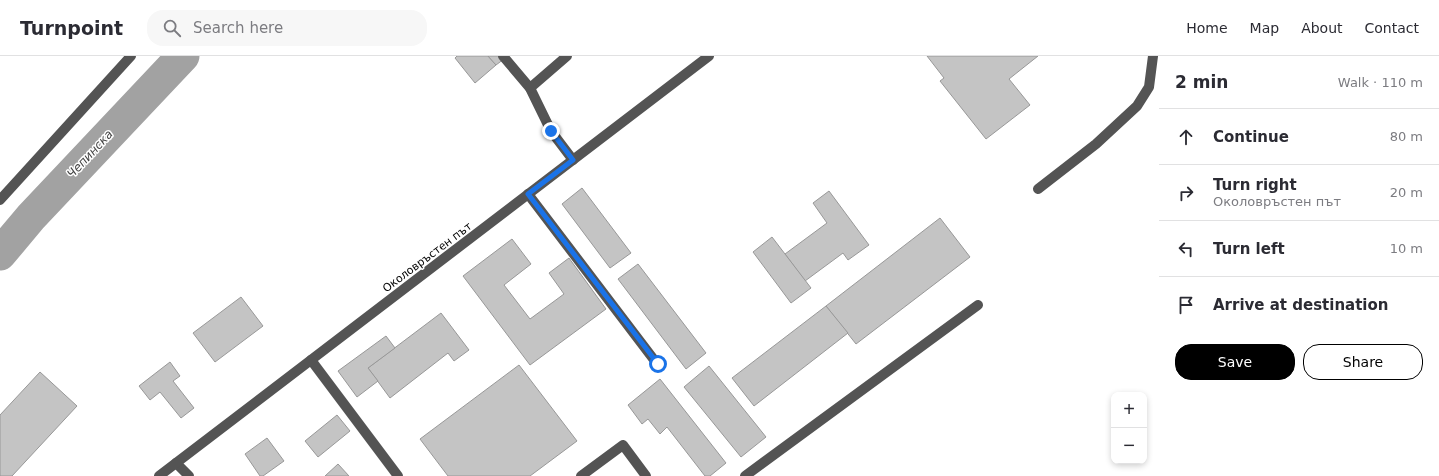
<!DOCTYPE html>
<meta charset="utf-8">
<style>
:root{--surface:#fff;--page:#f7f7f7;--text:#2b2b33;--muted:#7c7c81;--line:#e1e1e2;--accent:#000}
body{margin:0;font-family:"DejaVu Sans",sans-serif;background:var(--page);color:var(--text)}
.controls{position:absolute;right:12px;bottom:12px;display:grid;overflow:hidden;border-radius:8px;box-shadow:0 2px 6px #0003}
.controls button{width:36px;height:36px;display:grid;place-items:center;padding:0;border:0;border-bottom:1px solid var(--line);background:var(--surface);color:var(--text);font:20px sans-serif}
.stop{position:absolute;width:12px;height:12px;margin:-9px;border:3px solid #1a73e8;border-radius:50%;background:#fff}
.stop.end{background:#1a73e8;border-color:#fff;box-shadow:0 1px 4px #0008}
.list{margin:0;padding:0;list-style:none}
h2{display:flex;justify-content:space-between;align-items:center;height:52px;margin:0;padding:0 16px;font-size:17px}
h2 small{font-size:13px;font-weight:400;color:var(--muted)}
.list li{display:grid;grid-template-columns:26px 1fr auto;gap:12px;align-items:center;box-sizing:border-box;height:56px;padding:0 16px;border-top:1px solid var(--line)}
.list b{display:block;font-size:15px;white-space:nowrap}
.list p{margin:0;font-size:13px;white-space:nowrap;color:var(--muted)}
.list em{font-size:13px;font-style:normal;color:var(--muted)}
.actions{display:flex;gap:8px;padding:12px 16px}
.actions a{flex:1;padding:9px 0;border:1px solid var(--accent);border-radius:16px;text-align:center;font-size:14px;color:var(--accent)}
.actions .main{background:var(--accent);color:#fff}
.icon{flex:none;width:22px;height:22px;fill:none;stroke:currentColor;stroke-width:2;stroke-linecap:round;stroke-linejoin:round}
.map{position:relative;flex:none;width:1159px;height:420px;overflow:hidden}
header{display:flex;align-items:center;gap:24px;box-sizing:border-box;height:56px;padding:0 20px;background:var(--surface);border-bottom:1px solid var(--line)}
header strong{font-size:19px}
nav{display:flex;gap:22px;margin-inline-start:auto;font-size:14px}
.search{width:280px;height:36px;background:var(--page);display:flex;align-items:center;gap:10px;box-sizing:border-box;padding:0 14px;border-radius:16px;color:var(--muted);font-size:15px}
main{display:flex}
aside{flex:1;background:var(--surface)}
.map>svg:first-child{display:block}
</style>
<header>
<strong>Turnpoint</strong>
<div class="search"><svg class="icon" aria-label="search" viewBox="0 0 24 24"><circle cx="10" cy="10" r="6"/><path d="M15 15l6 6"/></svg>Search here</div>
<nav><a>Home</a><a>Map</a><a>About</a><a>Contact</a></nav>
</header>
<main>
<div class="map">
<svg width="1159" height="420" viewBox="0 0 1159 420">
<rect width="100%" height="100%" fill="#fff"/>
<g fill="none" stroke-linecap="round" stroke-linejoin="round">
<polyline stroke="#a2a2a2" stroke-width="33" points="0,198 31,161 183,0"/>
</g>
<g fill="#c4c4c4" stroke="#989898">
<polygon points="457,0 488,0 496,9 475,27 455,2"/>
<polygon points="488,0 508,0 496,9"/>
<polygon points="927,0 1038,0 1009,23 1030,49 986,83 940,25 944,22"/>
<polygon points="582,132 631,197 610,212 562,148"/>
<polygon points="829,135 869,189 848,204 843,197 805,225 785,198 827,167 813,147"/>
<polygon points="940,162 970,201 856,288 826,250"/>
<polygon points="772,181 811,232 791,247 753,196"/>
<polygon points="512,183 531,208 504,229 530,263 564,238 549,217 569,202 606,253 530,309 463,220"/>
<polygon points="638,208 706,297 686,313 618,223"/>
<polygon points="241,241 263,270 215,306 193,277"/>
<polygon points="826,250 848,277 754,350 732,322"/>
<polygon points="441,257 469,294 454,305 448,297 390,342 368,312"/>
<polygon points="386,280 395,292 368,312 378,325 357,341 338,315"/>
<polygon points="170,306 180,320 173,325 194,352 181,362 160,336 150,344 139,330"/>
<polygon points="519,309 577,385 530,420 448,420 420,383"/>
<polygon points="709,310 766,381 741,401 684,331"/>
<polygon points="40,316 77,350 12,420 0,420 0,359"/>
<polygon points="660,323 726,407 710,420 705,420 667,371 660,378 648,363 642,368 628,349"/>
<polygon points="337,359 350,375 318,401 305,385"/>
<polygon points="267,382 284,405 263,420 260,420 245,398"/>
<polygon points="338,408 349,420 325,420"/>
</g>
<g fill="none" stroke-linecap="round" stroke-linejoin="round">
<g stroke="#545454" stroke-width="10">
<polyline points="503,0 530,32 551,75 573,104"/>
<polyline points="530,32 567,0"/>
<polyline points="1038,133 1096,88 1137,50 1149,31 1153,0"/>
<polyline points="528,138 658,309"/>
<polyline points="0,144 131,0"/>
<polyline points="311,304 398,420"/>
<polyline points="176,407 189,420"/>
<polyline points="159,420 709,0"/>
<polyline points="581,420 623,389 646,420"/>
<polyline points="745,420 978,249"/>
</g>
</g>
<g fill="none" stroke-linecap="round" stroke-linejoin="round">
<polyline stroke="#1a73e8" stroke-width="5" points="551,75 573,104 528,138 658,308"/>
</g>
<g text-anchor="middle" stroke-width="3" stroke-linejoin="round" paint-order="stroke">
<g font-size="11" fill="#000" stroke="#fff">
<text transform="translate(427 201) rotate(-37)" y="4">Околовръстен път</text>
</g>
<g font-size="12" font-style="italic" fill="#434343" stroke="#fff">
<text transform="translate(90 98) rotate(-47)" y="4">Чепинска</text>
</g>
</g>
</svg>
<div class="controls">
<button>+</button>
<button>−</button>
</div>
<div class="stop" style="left:658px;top:308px"></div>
<div class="stop end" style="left:551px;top:75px"></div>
</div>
<aside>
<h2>2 min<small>Walk · 110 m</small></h2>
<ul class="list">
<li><svg class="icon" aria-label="ahead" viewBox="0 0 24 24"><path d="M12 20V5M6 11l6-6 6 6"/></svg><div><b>Continue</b></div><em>80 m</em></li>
<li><svg class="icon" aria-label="right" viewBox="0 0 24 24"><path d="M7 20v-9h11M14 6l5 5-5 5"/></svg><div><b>Turn right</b><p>Околовръстен път</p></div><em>20 m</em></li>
<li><svg class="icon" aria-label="left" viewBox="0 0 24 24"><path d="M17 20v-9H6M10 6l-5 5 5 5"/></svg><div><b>Turn left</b></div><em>10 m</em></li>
<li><svg class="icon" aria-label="arrive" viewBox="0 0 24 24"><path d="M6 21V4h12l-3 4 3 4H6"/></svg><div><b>Arrive at destination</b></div></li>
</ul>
<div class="actions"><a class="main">Save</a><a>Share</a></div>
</aside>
</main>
